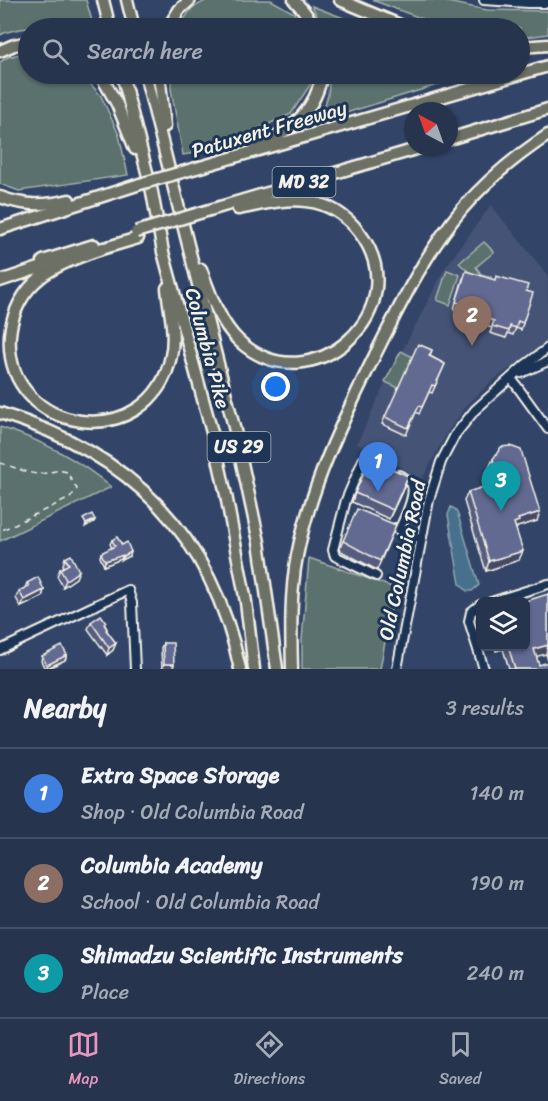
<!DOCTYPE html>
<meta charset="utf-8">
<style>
:root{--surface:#26344e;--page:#2e3c55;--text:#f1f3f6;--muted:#a4aab6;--line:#424f66;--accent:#e797bd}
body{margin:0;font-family:Sriracha,sans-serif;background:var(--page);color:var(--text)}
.controls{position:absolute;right:18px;bottom:18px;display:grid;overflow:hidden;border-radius:9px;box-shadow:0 2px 4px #0004}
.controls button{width:54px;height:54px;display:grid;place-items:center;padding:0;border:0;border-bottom:2px solid var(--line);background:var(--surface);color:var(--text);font:30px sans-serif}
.compass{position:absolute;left:404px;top:102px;width:54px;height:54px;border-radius:50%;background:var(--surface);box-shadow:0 2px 4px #0004;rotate:319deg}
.you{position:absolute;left:276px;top:387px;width:21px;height:21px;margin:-15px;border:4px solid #fff;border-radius:50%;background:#1a73e8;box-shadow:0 0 0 9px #1a73e833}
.badge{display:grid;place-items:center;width:39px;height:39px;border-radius:50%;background:var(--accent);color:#fff;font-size:20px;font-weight:700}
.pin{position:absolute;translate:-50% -50px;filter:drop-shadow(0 2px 3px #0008)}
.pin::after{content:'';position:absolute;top:32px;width:21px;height:18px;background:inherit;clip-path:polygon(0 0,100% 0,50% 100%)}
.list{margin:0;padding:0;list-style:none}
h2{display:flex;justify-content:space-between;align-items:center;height:78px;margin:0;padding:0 24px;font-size:26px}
h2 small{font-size:20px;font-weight:400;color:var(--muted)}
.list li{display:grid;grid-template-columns:39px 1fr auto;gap:18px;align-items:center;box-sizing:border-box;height:90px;padding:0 24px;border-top:2px solid var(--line)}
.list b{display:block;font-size:22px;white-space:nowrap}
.list p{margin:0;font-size:20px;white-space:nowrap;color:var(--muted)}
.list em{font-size:20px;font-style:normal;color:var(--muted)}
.icon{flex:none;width:33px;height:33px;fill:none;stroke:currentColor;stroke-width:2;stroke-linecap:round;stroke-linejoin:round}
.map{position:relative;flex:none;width:548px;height:669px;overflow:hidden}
.search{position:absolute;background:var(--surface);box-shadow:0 2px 4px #0004;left:18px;right:18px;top:18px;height:66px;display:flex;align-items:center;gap:15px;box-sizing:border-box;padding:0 21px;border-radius:33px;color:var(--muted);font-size:22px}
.sheet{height:348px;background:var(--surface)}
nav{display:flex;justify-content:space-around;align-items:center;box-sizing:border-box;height:84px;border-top:2px solid var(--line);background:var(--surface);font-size:16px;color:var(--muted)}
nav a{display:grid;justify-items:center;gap:3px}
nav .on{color:var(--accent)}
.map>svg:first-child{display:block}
</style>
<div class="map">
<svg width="548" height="669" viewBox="0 0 548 669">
<rect width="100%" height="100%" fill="#324568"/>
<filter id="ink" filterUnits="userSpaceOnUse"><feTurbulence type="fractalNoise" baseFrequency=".0167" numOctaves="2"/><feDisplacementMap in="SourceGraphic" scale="12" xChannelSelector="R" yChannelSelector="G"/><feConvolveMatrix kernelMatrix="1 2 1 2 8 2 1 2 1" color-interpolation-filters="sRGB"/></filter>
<g filter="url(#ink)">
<polygon fill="#445376" points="491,205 548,276 548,341 491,382 468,404 448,431 422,479 357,444 381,392 445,268"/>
<g fill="#5a716d" stroke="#a7b1aa" stroke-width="1.5">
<path d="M0,0H86L94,28C66,29 24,23 0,35Z"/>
<polygon points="207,0 271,0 294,13 302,28 178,28 192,8"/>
<polygon points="372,0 437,0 487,10 548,11 548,34 520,38 520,28 447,28"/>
<polygon points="312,6 370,28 324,28"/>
<polygon points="28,52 28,74 82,74 101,96 119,135 128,175 19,191 0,184 0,62 8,57"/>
<polygon points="171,74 310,74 310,85 291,114 251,132 195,153 183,155 171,89"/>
<polygon points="330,74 473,74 326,119 323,111 328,95"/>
<polygon points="484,242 494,252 476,267 481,274 491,277 489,286 470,273 459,263"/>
<polygon points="447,270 460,275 450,305 437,300"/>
<polygon points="401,351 413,357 399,388 385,382"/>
<path d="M0,427C41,440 78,459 111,487L0,541Z"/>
<polygon points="309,558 395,588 380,669 302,669 302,640"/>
</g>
<polygon fill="#46708d" stroke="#8ca4b1" stroke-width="1.5" points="451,507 455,509 458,515 479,585 472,591 467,591 460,584 448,515"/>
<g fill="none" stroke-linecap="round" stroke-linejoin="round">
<g stroke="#f4f1e8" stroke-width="12">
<g id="minor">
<polyline points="484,0 528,3 548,3"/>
<polyline points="521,373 548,361"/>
<polyline points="511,378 548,429"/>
<path d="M399,475C403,477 408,479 411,483C417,493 404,520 399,530"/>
<polyline points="395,528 421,539"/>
<polyline points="376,576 335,556 333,550 346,500 363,460 377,466"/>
<polyline points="491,602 548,584"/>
<polyline points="480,605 471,612 469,621 484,669"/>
<polyline points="0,650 128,590 132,603 135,669"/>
<polyline points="397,669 429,500 441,462 455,435 475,410 525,365 548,348"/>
</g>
</g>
<g stroke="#f4f1e8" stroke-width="15">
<g id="highway">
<polyline points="103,0 110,28"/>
<polyline points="127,0 134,28"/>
<polyline points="294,0 303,10 316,28"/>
<polyline points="340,0 407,28"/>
<polyline points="168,28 179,10 190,0"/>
<polyline points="520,47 548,45"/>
<polyline points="0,51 14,45 28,42"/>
<polyline points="100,74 117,104 135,149"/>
<polyline points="122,74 152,192 163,252 214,440 226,495 246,602 254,669"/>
<polyline points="145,74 236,435 259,542 277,669"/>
<polyline points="159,74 165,126"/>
<polyline points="449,139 548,109"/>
<path d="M258,145C291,132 316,110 322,74"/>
<polyline points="207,165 548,66"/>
<path d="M0,197C24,206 44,206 69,200"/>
<polyline points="203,212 423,147"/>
<polyline points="0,229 140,184"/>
<path d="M103,248C83,256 59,263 41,277C23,291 12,312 10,335C3,436 151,456 171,356C176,333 169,311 167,288"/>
<polyline points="98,250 138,238"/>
<polyline points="43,261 94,245"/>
<path d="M201,269C210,294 220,323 239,341C311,407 419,309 359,232C346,215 327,203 306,201C283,198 260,205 238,209"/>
<polyline points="0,281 54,263"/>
<path d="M0,413C130,453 212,534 240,669"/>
<path d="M292,669C291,631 290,593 297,556C311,484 344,418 376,353C401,303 426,252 462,209C487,180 516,156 548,135"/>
</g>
</g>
<path stroke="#f4f1e8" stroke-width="1.5" stroke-dasharray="6 4.5" stroke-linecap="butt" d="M0,463C12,466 26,473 38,474C49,474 56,468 67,472L77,489L70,498L0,531"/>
<use href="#minor" stroke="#1d3557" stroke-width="8"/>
<use href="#highway" stroke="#6c7065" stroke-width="10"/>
<g stroke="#f4f1e8" stroke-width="15" stroke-linecap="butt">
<g id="highway-bridge">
<polyline points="140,184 207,165"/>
<polyline points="136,232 203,212"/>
</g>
</g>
<use href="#highway-bridge" stroke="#6c7065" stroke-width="10"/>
</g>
<g fill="#545b7d" stroke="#f4f1e8" stroke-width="1.5">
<polygon points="463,278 526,291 523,323 521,330 516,328 513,335 508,333 506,338 490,333 492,328 473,322 475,315 454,309"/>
<polygon points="432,350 430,356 445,364 432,393 429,392 419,414 416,412 406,435 382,424 385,417"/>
<polygon points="493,459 537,521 517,527 516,530 519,560 486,571 464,501 468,492 494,484 489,468"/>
<polygon points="405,485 389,519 352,502 355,493"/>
<polygon points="396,525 377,570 339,550 343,541"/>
<polygon points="112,540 122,545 130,556 122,560 121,559 104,566 100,557 101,553 112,548 110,544"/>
<polygon points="65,558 76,578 63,587 57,576 60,569 64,567 63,565"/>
<polygon points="27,583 44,590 42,597 21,607 16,598 19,591 25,588"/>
<polygon points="548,594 548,661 546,654 536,656 539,665 548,669 509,669 503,649 496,651 494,646 525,646"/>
<polygon points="91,622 105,625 107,629 107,631 116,643 113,650 107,655 88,629"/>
<polygon points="163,643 173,668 162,669 161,648"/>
<polygon points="67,655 65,660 47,669 45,669 41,661 42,656"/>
</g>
<g fill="#454a66" stroke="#f4f1e8" stroke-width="1.5">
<polygon points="408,476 405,485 389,519 393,510"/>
<polygon points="540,512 537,521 517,527 516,530 514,523 518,519"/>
<polygon points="95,520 94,522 85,527 86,524"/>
<polygon points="523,551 519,560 486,571 489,561"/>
<polygon points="131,552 130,556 122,560 124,556"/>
<polygon points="123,555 121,559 104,566 105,561"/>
<polygon points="79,571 76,578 63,587 66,580"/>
<polygon points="44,590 42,597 21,607 24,600"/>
<polygon points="116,643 113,650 107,655 109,648"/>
<polygon points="548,645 546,654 531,658 534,649"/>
<polygon points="497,646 504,646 503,649 496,651"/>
<polygon points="67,655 65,660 45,669 47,665"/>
<polygon points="164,664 174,664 173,668 162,669"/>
</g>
<g fill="#626a91" stroke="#f4f1e8" stroke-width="1.5">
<polygon points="466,271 495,280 496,276 528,285 526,291 533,293 523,323 518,321 516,328 510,326 509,331 492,326 494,321 475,315 477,308 456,302"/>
<polygon points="418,344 432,350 429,356 445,364 435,386 432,385 422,407 419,406 408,428 385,417"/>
<polygon points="510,446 521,450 540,512 518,519 519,521 514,523 523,551 489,561 468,492 500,482 493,459 501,447"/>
<polygon points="370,459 408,476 393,510 355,493"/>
<polygon points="357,509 396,525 380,561 343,541"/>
<polygon points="92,514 95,520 86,524 83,519"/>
<polygon points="117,537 122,545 127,542 131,552 124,556 123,555 105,561 101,553 115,546 112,540"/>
<polygon points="71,555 79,571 66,580 60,569 69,564 65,558"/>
<polygon points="38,577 44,590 24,600 19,591 29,586 27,583"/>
<polygon points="548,594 548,645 534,649 539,665 548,662 548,669 515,669 508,646 525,646 525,602 523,602"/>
<polygon points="101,615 106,622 104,624 107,629 106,630 116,643 109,648 91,622"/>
<polygon points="163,643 173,643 174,664 164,664"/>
<polygon points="62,646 67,655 47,665 42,656"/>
</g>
</g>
<g text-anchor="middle" stroke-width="6" stroke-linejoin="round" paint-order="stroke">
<g fill="#1d3557" stroke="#b4b9bc" stroke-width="1.5">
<rect x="272.5" y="167" width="63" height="30" rx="4.5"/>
<rect x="207.5" y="432" width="63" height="30" rx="4.5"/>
</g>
<g font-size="18" font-weight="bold" fill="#f4f1e8">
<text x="304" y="188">MD 32</text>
<text x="239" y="453">US 29</text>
</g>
<g font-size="20" fill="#f4f1e8" stroke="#1d3557">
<text transform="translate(269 129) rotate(-16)" y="7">Patuxent Freeway</text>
<text transform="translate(208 348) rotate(75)" y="7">Columbia Pike</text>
<text transform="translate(402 560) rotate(-78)" y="7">Old Columbia Road</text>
</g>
</g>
</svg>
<div class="controls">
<button><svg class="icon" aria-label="layers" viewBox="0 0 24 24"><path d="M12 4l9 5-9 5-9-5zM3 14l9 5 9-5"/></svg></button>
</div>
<svg class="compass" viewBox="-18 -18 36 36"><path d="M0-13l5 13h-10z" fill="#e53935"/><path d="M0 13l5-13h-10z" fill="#a4aab6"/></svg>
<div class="you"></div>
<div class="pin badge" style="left:378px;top:492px;background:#3f7fe0">1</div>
<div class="pin badge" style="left:472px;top:346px;background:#8d6e63">2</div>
<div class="pin badge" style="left:501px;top:511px;background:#0f9aa8">3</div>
<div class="search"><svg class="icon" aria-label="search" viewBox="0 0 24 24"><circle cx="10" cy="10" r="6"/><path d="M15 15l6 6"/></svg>Search here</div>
</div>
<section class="sheet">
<h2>Nearby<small>3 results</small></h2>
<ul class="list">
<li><span class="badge" style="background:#3f7fe0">1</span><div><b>Extra Space Storage</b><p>Shop · Old Columbia Road</p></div><em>140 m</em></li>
<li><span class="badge" style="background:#8d6e63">2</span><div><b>Columbia Academy</b><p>School · Old Columbia Road</p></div><em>190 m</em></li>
<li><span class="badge" style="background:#0f9aa8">3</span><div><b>Shimadzu Scientific Instruments</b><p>Place</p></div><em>240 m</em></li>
</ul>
</section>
<nav>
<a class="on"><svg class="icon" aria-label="map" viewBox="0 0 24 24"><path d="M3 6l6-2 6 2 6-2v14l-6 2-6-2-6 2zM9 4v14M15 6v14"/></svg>Map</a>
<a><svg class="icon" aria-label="directions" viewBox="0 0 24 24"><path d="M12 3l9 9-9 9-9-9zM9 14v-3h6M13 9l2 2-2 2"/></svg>Directions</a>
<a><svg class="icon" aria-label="saved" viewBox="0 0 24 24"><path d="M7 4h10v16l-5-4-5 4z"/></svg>Saved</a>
</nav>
